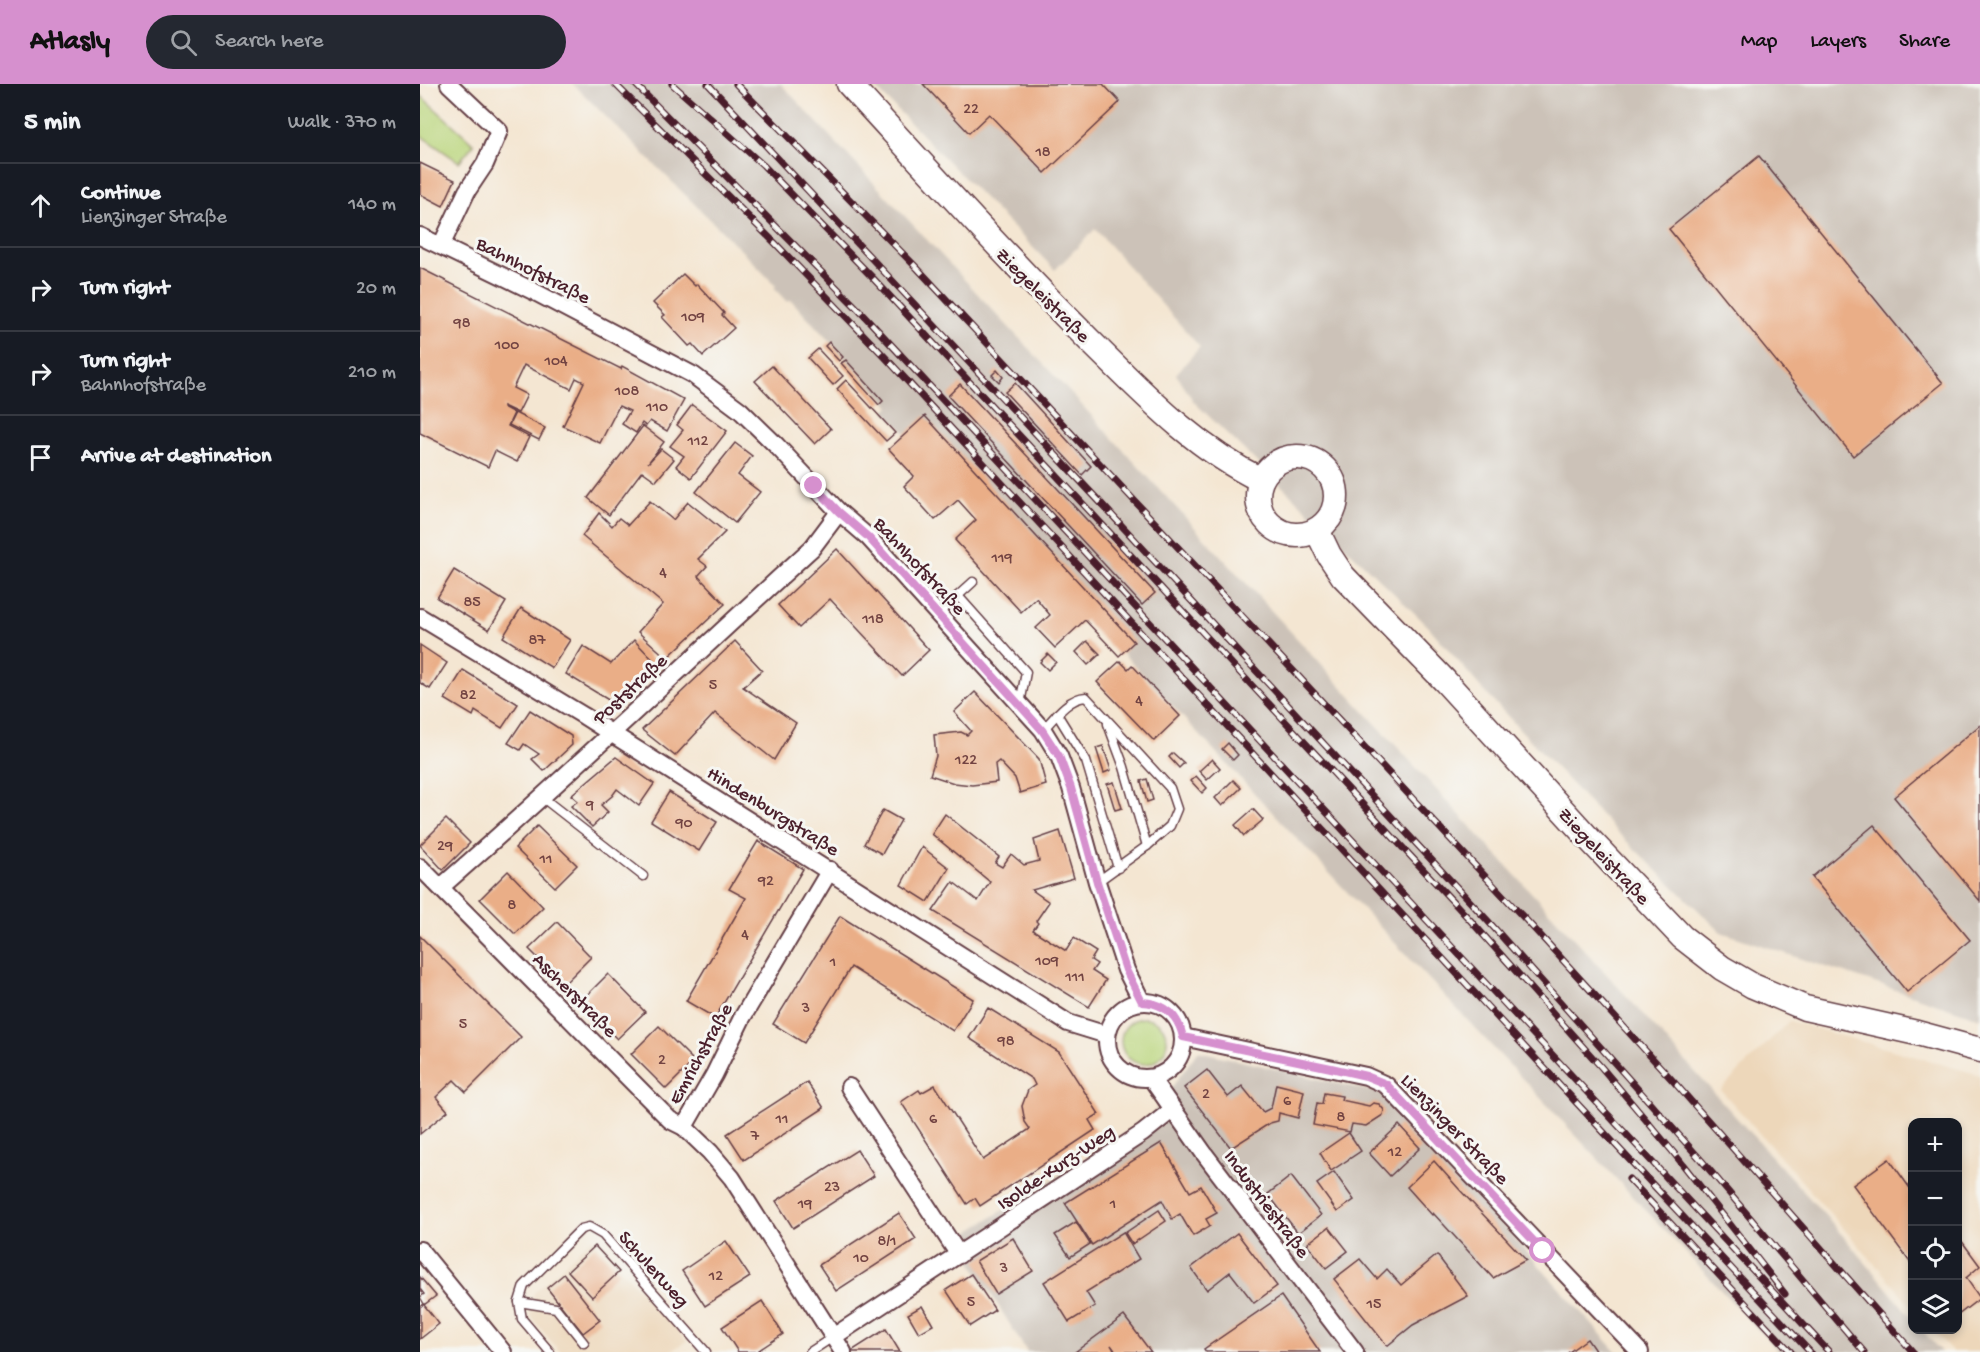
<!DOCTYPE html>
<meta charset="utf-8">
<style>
:root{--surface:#171b24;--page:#242831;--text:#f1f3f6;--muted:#9ea1a6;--line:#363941;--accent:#d690ce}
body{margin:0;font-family:"Gochi Hand",sans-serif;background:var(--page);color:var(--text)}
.controls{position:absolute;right:18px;bottom:18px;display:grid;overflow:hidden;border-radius:12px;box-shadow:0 3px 9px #0003}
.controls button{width:54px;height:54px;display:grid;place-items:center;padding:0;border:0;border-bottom:2px solid var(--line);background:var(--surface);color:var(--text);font:30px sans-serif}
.stop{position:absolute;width:18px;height:18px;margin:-14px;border:4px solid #d690ce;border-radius:50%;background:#fff}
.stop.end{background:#d690ce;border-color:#fff;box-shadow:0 2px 6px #0008}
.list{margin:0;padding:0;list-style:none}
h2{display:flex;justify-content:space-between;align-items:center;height:78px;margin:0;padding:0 24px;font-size:26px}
h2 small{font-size:20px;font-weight:400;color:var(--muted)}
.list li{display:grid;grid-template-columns:39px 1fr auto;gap:18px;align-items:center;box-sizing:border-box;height:84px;padding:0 24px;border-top:2px solid var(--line)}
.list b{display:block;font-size:22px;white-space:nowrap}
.list p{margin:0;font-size:20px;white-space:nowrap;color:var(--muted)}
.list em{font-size:20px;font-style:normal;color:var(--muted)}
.icon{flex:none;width:33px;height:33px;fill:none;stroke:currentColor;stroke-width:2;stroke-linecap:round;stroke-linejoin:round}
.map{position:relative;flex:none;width:1560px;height:1268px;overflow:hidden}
header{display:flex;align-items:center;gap:36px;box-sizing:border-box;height:84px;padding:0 30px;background:var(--accent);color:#111}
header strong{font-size:28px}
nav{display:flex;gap:33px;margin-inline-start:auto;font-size:21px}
.search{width:420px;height:54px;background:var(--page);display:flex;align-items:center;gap:15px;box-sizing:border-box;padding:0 21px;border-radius:33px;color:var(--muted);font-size:22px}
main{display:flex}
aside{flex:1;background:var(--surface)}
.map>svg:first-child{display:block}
</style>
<header>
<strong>Atlasly</strong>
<div class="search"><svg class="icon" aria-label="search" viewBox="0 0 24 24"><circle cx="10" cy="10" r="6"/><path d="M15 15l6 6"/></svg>Search here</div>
<nav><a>Map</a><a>Layers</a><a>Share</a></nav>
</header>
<main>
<aside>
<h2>5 min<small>Walk · 370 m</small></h2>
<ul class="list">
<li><svg class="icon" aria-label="ahead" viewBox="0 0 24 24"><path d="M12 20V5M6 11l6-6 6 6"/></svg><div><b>Continue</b><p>Lienzinger Straße</p></div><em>140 m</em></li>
<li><svg class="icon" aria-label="right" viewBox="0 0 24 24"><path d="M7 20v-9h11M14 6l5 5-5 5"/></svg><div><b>Turn right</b></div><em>20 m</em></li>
<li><svg class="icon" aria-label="right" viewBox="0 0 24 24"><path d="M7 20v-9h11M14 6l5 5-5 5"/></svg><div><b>Turn right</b><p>Bahnhofstraße</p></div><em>210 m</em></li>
<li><svg class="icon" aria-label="arrive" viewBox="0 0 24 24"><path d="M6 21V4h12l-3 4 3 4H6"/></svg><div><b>Arrive at destination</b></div></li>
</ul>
</aside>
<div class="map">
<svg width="1560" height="1268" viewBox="0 0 1560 1268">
<rect width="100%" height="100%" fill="#f6f6f2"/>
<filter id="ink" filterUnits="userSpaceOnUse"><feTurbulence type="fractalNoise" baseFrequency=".0167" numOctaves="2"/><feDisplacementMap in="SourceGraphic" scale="12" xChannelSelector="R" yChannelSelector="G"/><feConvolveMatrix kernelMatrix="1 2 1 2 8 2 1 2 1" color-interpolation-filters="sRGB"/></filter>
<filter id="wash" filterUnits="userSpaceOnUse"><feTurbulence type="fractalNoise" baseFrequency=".008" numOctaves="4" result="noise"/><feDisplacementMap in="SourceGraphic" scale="24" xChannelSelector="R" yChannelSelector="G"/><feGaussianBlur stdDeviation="1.35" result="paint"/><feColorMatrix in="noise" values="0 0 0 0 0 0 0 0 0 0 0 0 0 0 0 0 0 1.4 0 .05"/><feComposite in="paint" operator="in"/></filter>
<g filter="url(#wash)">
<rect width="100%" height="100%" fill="#f4e6d2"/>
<g fill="#edd7ba">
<polygon points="1369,937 1560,991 1560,1268 1533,1268 1513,1246 1538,1246 1538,1038 1492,1038 1492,1222 1301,1006"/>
<polygon points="172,1154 267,1257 249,1268 140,1268 110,1232 114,1209"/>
</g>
<g fill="#ccc2b8">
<polygon points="153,0 361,0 657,316 1180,883 1412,1139 1492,1234 1492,1246 1502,1246 1521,1268 1359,1268 668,532 501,366 465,327 470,322 371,216 367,218 354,204 356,202 324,169"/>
<polygon points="452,0 1560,0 1560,934 1301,848 1195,746 1063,606 1008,542 774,318 756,290 780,263 675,145 635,186"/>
<polygon points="778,967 964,1010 1197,1268 607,1268 537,1155 728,1036"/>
</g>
<g fill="#bad57b" stroke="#827a53" stroke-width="1.5">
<polygon points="0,11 54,60 39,78 0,51"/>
<circle cx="724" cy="957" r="23"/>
</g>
<g id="blocks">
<g fill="#eaae87">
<polygon points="503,0 683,0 700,18 625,89 569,30 549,49"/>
<polygon points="1339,72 1523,299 1433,372 1249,145"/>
<polygon points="0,79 35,96 23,122 0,110"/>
<polygon points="0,184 201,285 202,282 264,316 247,347 230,337 226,342 222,339 216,349 202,340 210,327 199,322 180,359 143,342 164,298 156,294 151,305 104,281 93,304 107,311 98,329 83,322 83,323 94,329 88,342 109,353 97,378 75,367 68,383 0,349"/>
<polygon points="263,190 275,202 277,200 304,229 302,231 314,244 283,272 272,260 269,262 242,233 245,231 233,219"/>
<polygon points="409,258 423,273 419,277 405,262"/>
<polygon points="398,265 423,292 413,301 388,274"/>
<polygon points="426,276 463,317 459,321 421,279"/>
<polygon points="352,282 411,345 395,360 335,297"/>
<polygon points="577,286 583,293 579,298 572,291"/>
<polygon points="426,296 475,349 466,357 417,305"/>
<polygon points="595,299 671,382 662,391 585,308"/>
<polygon points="540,300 735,509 722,521 528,312"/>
<polygon points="272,321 307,347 271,394 256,382 264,372 250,362 263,346 257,341"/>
<polygon points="95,329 125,344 119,356 89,341"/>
<polygon points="505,332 714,558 699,572 665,536 635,564 616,544 630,531 616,514 601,528 535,456 556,436 538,416 515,436 484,402 494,392 469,365"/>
<polygon points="223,342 244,358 228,379 241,365 254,375 236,397 222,387 189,431 168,414"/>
<polygon points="315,359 332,372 318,391 340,408 315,439 276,408"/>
<polygon points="230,417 253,436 268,418 305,448 278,475 287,482 278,492 305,520 247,574 218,548 243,520 162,452 179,429 192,442 199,434 208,441"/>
<polygon points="417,465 509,566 482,592 410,515 379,544 358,521"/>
<polygon points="34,486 86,518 69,546 17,514"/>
<polygon points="101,524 150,556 132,584 83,553"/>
<polygon points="214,556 239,582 195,620 146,590 163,562 191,580"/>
<polygon points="315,557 342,586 323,603 376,639 354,676 295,629 255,672 222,646"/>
<polygon points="667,557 680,570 668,581 656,568"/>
<polygon points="0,561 27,579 10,605 0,599"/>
<polygon points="628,570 636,578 628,586 620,578"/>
<polygon points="700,577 708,585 712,581 760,632 734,657 677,598"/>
<polygon points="43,586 98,620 82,644 55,627 53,632 25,615"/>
<polygon points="555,608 619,675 626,701 600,709 595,694 579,677 575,680 577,698 552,701 534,699 510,691 516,672 514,651 541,648 547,651 551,647 534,628"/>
<polygon points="110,626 151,652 152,661 124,687 112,675 119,670 104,660 100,666 88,659"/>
<polygon points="1560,641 1560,817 1474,713"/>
<polygon points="808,659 818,671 813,676 802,665"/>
<polygon points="683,662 691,686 684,689 676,664"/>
<polygon points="753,669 764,679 759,684 749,673"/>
<polygon points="196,673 234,700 219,722 197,705 192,712 181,721 188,728 172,743 151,722 158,717 151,711"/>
<polygon points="792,675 800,684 787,696 779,687"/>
<polygon points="776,692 787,704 782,709 771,697"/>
<polygon points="727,695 733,716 727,718 721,697"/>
<polygon points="813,696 821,704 802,722 795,714"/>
<polygon points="694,698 702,724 695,726 687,700"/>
<polygon points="249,708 297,738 279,767 231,737"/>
<polygon points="833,725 843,736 824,752 815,741"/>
<polygon points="463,726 481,736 462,770 444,760"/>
<polygon points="525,730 579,773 575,779 582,783 591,770 604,781 619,777 614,756 640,747 654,794 612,806 629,818 616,837 618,839 613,846 646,867 654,854 676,868 671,876 677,880 672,887 686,896 669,923 513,827 533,798 558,817 570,798 512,750"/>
<polygon points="26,735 50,759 23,786 0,761"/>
<polygon points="1454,741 1550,856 1487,908 1392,793"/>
<polygon points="117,742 157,781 135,803 95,764"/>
<polygon points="338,757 383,785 295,934 266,917 326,814 309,805"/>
<polygon points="502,763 529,784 508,818 481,801"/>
<polygon points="88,787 123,823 95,850 60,815"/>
<polygon points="420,832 553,915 533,947 431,883 384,959 353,940"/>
<polygon points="137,838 171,873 144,900 109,865"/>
<polygon points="0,852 101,953 46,1008 34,996 16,1013 28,1027 0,1050"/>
<polygon points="188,890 225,928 197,955 160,918"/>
<polygon points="568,924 639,968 679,1030 669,1036 675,1046 560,1122 555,1114 547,1120 481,1018 499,1006 501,1009 515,1001 563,1076 610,1045 605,1038 602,1022 608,1006 615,1001 612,995 549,954"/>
<polygon points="239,942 274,977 246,1005 211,970"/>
<polygon points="787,986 808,1013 822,1002 843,1028 851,1024 856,1000 884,1007 878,1034 859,1029 858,1037 850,1039 811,1064 764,1004"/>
<polygon points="387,998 404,1024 324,1076 307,1050"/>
<polygon points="904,1009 922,1012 921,1016 949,1022 953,1019 959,1020 964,1026 963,1031 946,1042 932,1040 930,1048 893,1041 897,1019 902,1020"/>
<polygon points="979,1041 1000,1064 970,1092 949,1069"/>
<polygon points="929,1049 941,1067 911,1087 900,1069"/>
<polygon points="741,1059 770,1108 781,1102 797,1129 786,1135 790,1142 773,1152 760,1130 752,1135 742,1116 672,1161 645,1119"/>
<polygon points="437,1066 454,1092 373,1144 356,1117"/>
<polygon points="1469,1075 1492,1107 1492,1181 1433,1101"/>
<polygon points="1014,1077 1039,1105 1106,1176 1073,1194 1013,1129 1012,1131 987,1103"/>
<polygon points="914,1088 934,1116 917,1128 897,1100"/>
<polygon points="871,1092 901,1131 878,1149 848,1110"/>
<polygon points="739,1126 746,1137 712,1160 705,1149"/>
<polygon points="479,1129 496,1155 416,1207 399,1181"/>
<polygon points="656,1138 670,1160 650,1173 635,1151"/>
<polygon points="909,1143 928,1167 906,1184 887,1160"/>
<polygon points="703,1148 719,1175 666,1208 675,1222 649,1238 624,1198"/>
<polygon points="817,1149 857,1202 834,1219 810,1188 787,1206 771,1184"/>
<polygon points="1538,1152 1560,1182 1546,1194 1560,1214 1538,1231"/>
<polygon points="593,1154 613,1187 576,1210 556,1177"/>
<polygon points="306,1157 330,1193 285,1222 262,1187"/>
<polygon points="175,1162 199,1188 172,1213 148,1187"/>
<polygon points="1017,1171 1048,1212 993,1241 967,1262 914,1195 940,1175 957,1195 967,1185 981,1201"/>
<polygon points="144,1190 180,1236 163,1249 127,1204"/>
<polygon points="551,1190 575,1226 550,1242 526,1206"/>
<polygon points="0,1193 16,1212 4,1221 19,1240 0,1255 0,1223 4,1220 0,1213 4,1210 0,1205"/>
<polygon points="861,1212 900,1268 786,1268 784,1265"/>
<polygon points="342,1217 363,1250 336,1268 318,1268 302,1243"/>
<polygon points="502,1222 513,1241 499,1249 488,1230"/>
<polygon points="704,1232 731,1268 696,1268 691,1261 695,1268 655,1268"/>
<polygon points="466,1245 480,1268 430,1268"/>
<polygon points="1167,1255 1176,1268 1149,1268"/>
</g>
</g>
</g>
<g filter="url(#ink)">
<use href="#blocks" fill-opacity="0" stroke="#643d44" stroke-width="1.5"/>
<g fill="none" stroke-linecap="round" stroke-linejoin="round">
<g stroke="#643d44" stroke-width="11">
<g id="lane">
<polyline points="538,512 606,588 600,620"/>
<polyline points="518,530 553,498"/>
<polyline points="637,630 666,677 698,784"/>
<polyline points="688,640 704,683 727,762"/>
<path d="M623,646C634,634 648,614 666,613L750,704L757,725L750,742L727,762L677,798"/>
<polyline points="123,714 223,792"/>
<polyline points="99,1218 136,1224 164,1259"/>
<polyline points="130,1268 102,1235 99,1218 104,1202 161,1145 169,1143 183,1151 286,1268"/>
<polyline points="390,1268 413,1253"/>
</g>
</g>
<g stroke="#643d44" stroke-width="20">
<g id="street">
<polyline points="0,152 113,207 273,291 320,326 357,362 419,428 448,453 623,646 639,672 651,704 677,798 706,886 722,918"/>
<polyline points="21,162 47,107 65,80 79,47 29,0"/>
<polyline points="0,533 164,632 648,939 687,951"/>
<polyline points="0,783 250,1036 264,1043"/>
<polyline points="410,786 322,934 294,991 264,1043 290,1068 312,1094 423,1268"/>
<path d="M21,803C147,693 268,577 392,464L419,428"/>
<circle cx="725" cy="956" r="38"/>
<polyline points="763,953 946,992 966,1001 1220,1268"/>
<polyline points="731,994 783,1068 935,1268"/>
<polyline points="429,1003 539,1171"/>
<polyline points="0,1166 83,1268"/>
<polyline points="413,1253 723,1049 752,1026"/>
</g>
</g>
<g stroke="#643d44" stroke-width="27">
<g id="secondary">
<path d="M429,0C508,86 586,173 669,256C723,309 773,363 841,396"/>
<circle cx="877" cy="412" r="39"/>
<polyline points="897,446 909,471 923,492 1025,597 1170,756 1262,853 1302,884 1333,902 1385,924 1497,949 1560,966"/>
</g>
</g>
<use href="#lane" stroke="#fff" stroke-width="8"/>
<use href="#street" stroke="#fff" stroke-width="16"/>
<use href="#secondary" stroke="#fff" stroke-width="24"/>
<g stroke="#4a1f2b" stroke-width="7">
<g id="rail">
<polyline points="195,0 355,159 465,273 1204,1070 1390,1268"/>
<polyline points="215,0 438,225 1409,1268"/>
<polyline points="252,0 343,81 451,192 1051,837 1182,984 1253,1068 1365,1210"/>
<polyline points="288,0 678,416 1068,837 1282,1077 1444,1268"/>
<polyline points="316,0 498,185 1120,851 1254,998 1493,1268"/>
<polyline points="1209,1095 1371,1268"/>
</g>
</g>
<use href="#rail" stroke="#f6f6f2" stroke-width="4.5" stroke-dasharray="14" stroke-linecap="butt"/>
</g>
</g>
<g fill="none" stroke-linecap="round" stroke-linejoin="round" filter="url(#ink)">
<path stroke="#d690ce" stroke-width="8" d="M394,402L419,428L448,453L622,646L639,672L651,704L677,798L706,886L722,918C745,919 758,931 763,953L911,984L946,992L966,1000L1123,1167"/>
</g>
<g text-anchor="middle" stroke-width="6" stroke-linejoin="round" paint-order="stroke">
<g font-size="16" fill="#724342">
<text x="551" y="29">22</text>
<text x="623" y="72">18</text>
<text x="273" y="237">109</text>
<text x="42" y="243">98</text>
<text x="87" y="265">100</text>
<text x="136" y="281">104</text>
<text x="207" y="311">108</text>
<text x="237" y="327">110</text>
<text x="278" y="361">112</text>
<text x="582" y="478">119</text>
<text x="243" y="493">4</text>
<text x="52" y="522">85</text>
<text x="453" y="539">118</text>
<text x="117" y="560">87</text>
<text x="293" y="605">5</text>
<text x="48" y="615">82</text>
<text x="719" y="621">4</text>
<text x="546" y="680">122</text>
<text x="170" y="725">9</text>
<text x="264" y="743">90</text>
<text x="25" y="766">29</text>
<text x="126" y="779">11</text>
<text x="346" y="801">92</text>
<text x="92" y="825">8</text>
<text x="325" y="855">4</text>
<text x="627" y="881">109</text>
<text x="413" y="882">1</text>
<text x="655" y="897">111</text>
<text x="386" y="928">3</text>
<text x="43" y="944">5</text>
<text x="586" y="961">98</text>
<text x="242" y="980">2</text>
<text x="786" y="1014">2</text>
<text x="867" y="1021">6</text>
<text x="921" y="1037">8</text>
<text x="362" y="1039">11</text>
<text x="513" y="1039">6</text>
<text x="335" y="1056">7</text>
<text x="975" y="1072">12</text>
<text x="412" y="1107">23</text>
<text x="385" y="1124">19</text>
<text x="693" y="1124">1</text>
<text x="467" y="1161">8/1</text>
<text x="441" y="1178">10</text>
<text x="584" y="1188">3</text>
<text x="296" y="1196">12</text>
<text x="551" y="1222">5</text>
<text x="954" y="1224">15</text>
</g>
<g font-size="20" fill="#4a1f2b" stroke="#f6f6f2">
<text transform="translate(114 185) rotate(27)" y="7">Bahnhofstraße</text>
<text transform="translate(624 210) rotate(45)" y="7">Ziegeleistraße</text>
<text transform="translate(501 481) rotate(47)" y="7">Bahnhofstraße</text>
<text transform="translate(209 604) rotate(-43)" y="7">Poststraße</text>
<text transform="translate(354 726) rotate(32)" y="7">Hindenburgstraße</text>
<text transform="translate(1185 771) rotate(47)" y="7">Ziegeleistraße</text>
<text transform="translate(156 910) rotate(45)" y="7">Ascherstraße</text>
<text transform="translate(279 969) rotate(-61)" y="7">Emrichstraße</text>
<text transform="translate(1036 1044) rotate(46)" y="7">Lienzinger Straße</text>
<text transform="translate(635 1082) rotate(-34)" y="7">Isolde-Kurz-Weg</text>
<text transform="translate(848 1119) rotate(53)" y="7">Industriestraße</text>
<text transform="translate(235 1184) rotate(48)" y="7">Schulerweg</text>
</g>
</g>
</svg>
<div class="controls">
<button>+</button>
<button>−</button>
<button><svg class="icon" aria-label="locate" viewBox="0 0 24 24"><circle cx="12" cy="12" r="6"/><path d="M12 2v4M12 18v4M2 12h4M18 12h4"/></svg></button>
<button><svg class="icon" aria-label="layers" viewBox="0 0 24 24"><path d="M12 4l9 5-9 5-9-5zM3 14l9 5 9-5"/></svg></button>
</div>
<div class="stop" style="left:1123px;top:1167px"></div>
<div class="stop end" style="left:394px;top:402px"></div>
</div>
</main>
